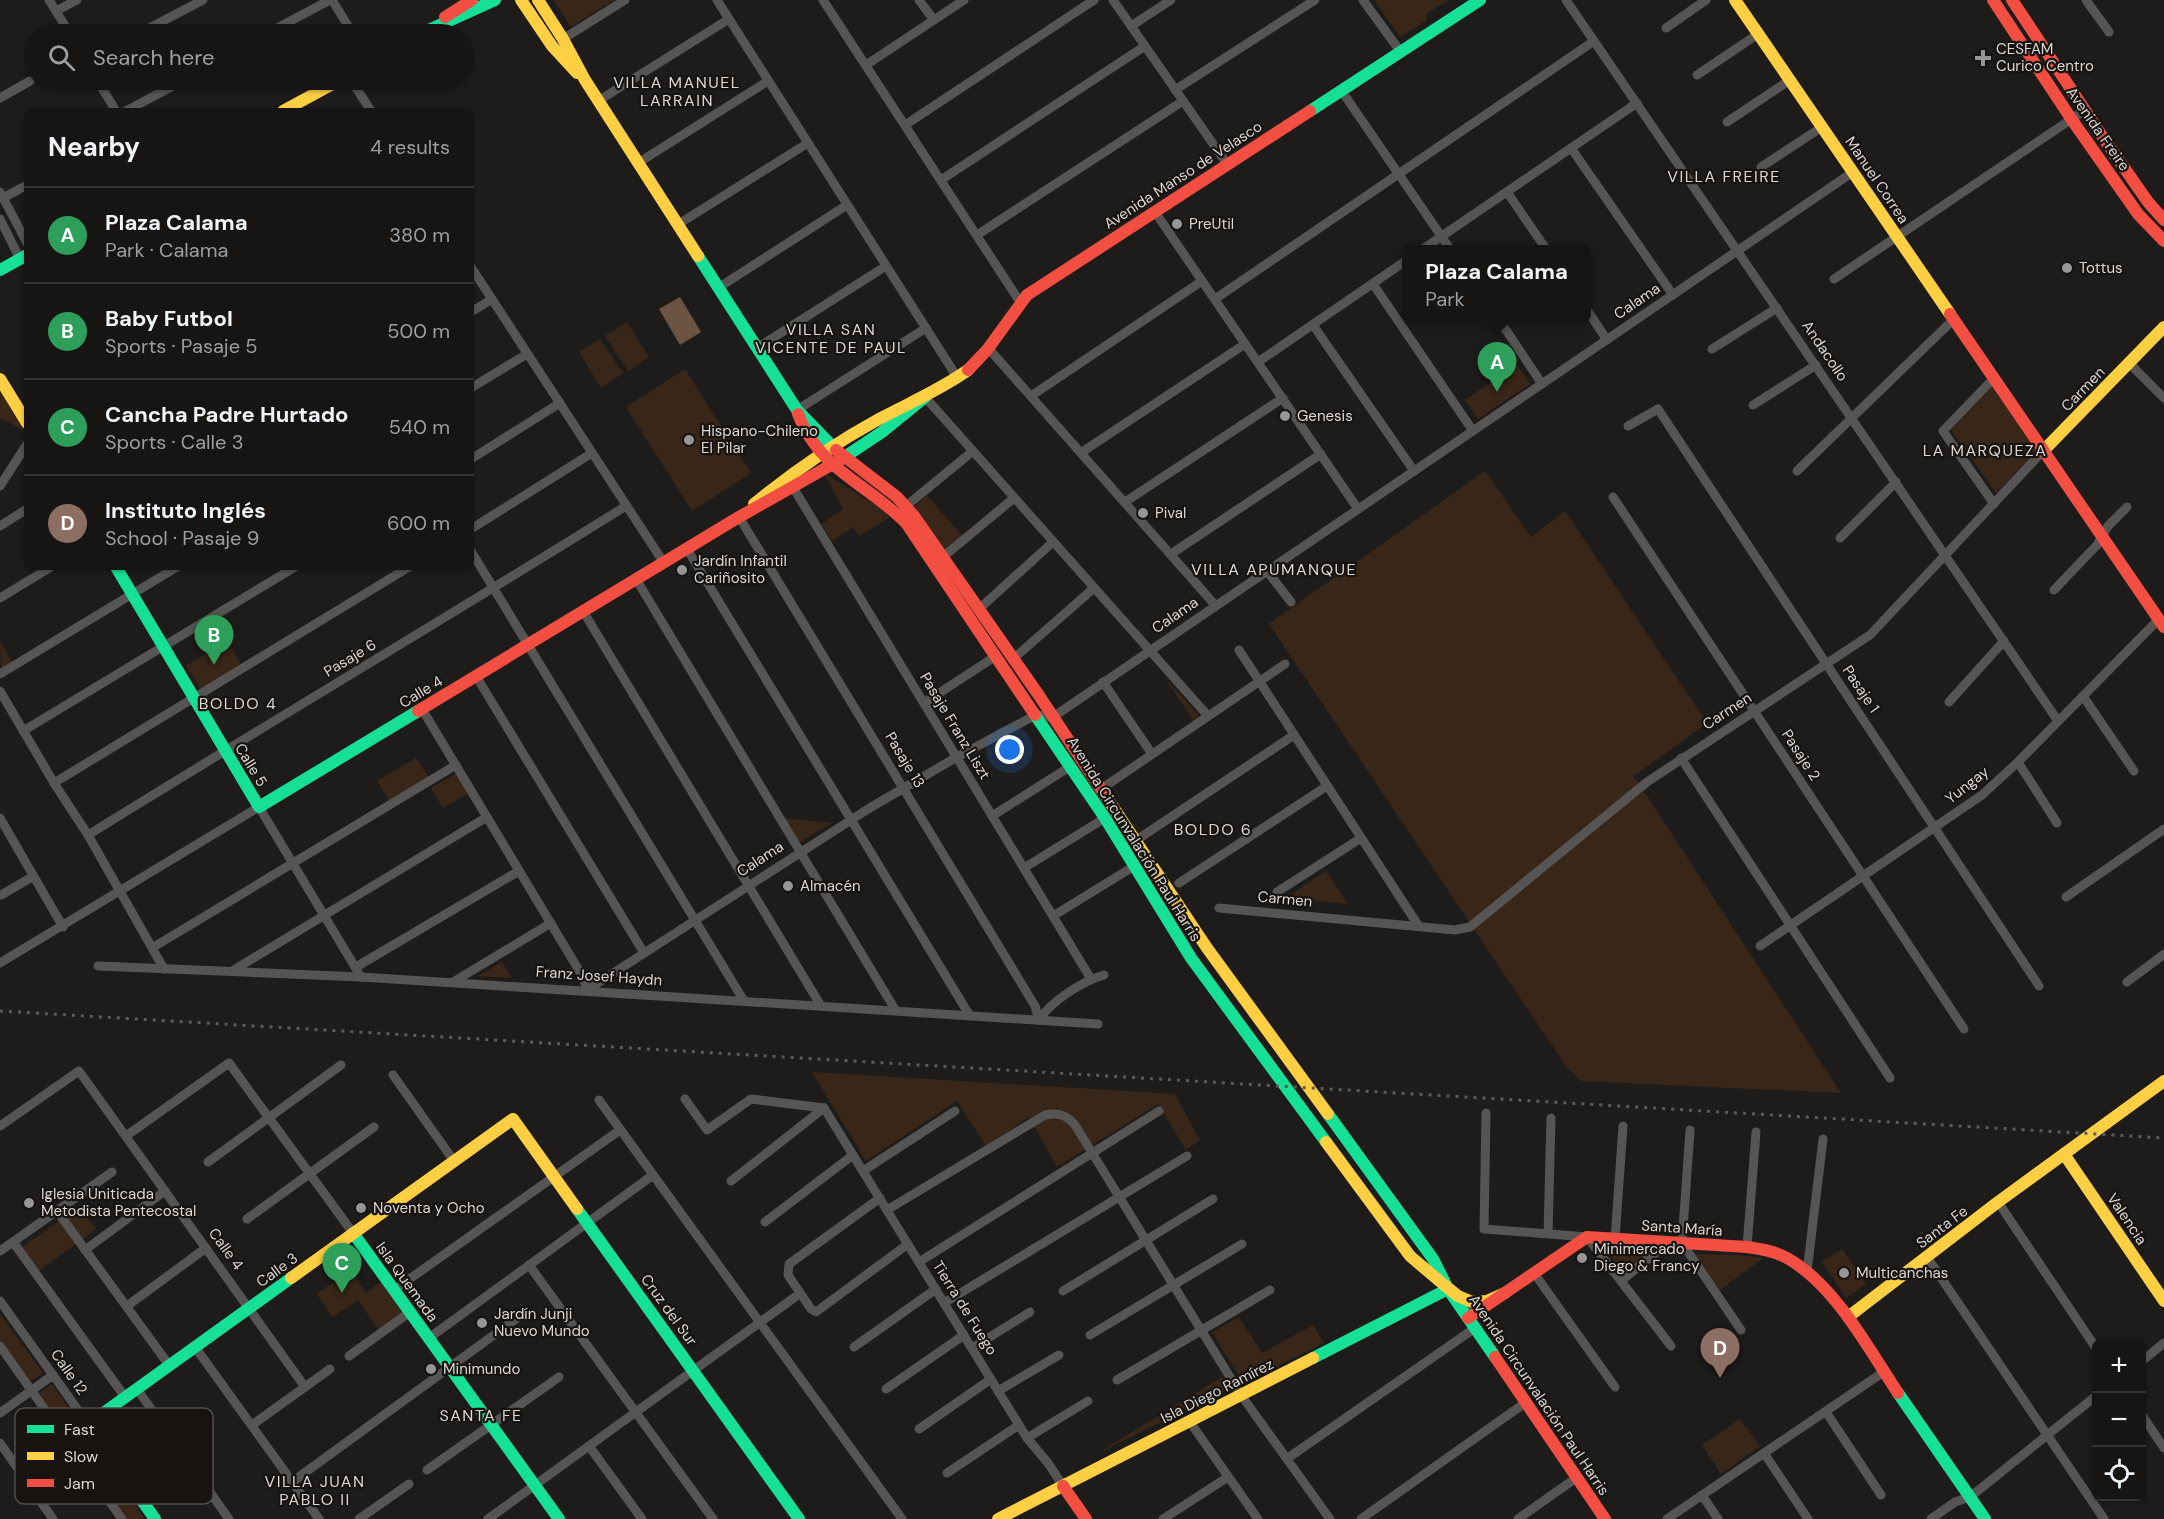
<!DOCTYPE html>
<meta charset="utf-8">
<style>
:root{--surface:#161514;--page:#232222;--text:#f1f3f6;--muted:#9e9fa0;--line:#353434;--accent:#db2777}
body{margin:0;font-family:"DM Sans",sans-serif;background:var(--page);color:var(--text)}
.controls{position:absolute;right:18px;bottom:18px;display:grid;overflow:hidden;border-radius:9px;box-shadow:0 2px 4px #0004}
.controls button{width:54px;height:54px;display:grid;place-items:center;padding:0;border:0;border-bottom:2px solid var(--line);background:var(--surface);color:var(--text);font:30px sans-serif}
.you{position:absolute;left:1010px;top:750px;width:21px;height:21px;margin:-15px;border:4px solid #fff;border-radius:50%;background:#1a73e8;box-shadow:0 0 0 9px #1a73e833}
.badge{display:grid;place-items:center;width:39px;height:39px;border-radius:50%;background:var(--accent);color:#fff;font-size:20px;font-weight:700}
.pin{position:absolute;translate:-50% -50px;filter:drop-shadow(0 2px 3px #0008)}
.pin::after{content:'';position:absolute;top:32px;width:21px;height:18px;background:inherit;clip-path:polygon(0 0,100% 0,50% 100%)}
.popup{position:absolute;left:1402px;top:245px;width:189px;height:78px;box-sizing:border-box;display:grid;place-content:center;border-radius:9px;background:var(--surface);filter:drop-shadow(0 2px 4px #0005);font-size:20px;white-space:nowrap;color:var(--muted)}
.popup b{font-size:22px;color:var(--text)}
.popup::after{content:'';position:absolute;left:50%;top:100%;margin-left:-12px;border:12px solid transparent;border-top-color:var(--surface)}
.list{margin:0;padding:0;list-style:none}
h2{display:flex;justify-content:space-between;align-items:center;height:78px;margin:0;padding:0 24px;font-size:26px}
h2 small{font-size:20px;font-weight:400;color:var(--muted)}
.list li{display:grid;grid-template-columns:39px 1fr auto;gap:18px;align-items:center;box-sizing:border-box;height:96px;padding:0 24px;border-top:2px solid var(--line)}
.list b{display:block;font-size:22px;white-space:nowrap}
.list p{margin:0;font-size:20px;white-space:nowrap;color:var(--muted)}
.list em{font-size:20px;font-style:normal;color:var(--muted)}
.icon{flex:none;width:33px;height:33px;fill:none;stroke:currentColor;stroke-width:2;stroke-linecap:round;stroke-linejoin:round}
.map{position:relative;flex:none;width:2164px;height:1519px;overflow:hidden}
.search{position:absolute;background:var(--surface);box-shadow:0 2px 4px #0004;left:24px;top:24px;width:450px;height:66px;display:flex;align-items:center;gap:15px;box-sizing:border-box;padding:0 21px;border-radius:33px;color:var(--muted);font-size:22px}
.panel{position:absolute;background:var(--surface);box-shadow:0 2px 4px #0004;left:24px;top:108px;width:450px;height:462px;border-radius:9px}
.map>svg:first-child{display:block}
</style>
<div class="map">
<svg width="2164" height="1519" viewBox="0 0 2164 1519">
<rect width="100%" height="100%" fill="#1e1c1b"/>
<g fill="#382618">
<polygon points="554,0 614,0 571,27"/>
<polygon points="1374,0 1449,0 1427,13 1426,21 1400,37"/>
<polygon points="627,322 649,357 628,371 605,336"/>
<polygon points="600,339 623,373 601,388 579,352"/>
<polygon points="1517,365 1530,384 1478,419 1465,400"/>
<polygon points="685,369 751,473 692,511 626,407"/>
<polygon points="0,385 26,431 0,418"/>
<polygon points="1992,387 2037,451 1996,493 1951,430"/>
<polygon points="1485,471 1531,537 1565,511 1707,723 1634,776 1841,1093 1581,1081 1568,1069 1269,624"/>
<polygon points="824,473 885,511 889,518 859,536 853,527 832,541 821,524 843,509"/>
<polygon points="927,495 963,537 945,553 913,508"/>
<polygon points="0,640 12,662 1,669"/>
<polygon points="227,641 241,664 200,689 186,666"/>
<polygon points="1164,677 1200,717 1194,721"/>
<polygon points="416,758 429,778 390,802 377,781"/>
<polygon points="457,773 469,793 443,808 431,788"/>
<polygon points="783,818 832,823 797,844"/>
<polygon points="1326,871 1348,904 1285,898"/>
<polygon points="502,962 512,978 477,976"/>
<polygon points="812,1072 1175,1094 1200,1140 1186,1150 1158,1104 1057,1167 1029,1117 986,1146 957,1101 866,1161"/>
<polygon points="79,1207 96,1229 39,1271 22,1247"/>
<polygon points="1600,1244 1658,1247 1624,1273"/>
<polygon points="1842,1249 1866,1284 1846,1298 1822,1262"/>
<polygon points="1694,1254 1738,1255 1763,1258 1720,1290"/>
<polygon points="351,1270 366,1293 381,1282 403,1312 378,1329 358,1300 332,1317 317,1294"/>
<polygon points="0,1314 43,1373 29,1382 0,1340"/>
<polygon points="1239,1317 1262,1353 1313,1325 1324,1343 1243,1383 1212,1332"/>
<polygon points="1222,1377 1229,1389 1096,1454"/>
<polygon points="52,1384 145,1519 126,1519 38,1394"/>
<polygon points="1740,1419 1760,1446 1721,1474 1702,1445"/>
</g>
<polygon fill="#6d5442" points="680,297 701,332 680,345 659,309"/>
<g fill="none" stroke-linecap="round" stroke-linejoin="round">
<g stroke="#565554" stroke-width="9">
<polyline points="49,0 70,34"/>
<polyline points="332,0 353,34"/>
<polyline points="717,0 957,377"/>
<polyline points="823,0 1020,302"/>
<polyline points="919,0 934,20"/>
<polyline points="1113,0 1227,164"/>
<polyline points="1363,0 1400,51"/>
<polyline points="1566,0 2058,721"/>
<polyline points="2086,0 2109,32"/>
<polyline points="56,11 77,0"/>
<polyline points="1131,26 1171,0"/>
<polyline points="1666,28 1706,0"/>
<polyline points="138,34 203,0"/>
<polyline points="266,34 330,0"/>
<polyline points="563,39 625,0"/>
<polyline points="866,65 964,0"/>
<polyline points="1697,75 1758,34"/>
<polyline points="97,80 116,111"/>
<polyline points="351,80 371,111"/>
<polyline points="1175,90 1315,0"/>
<polyline points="1341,90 1450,249"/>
<polyline points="0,98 30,81"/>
<polyline points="598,101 729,19"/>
<polyline points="126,111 184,80"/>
<polyline points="1727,122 1790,80"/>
<polyline points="905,125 1094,0"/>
<polyline points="1571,148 1673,295"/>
<polyline points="638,163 768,81"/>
<polyline points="1761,167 1822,127"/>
<polyline points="941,180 1145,46"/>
<polyline points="0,192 27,243"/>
<polyline points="1507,192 1546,249"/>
<polyline points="3,198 27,185"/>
<polyline points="1155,212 1358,509"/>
<polyline points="0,219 20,259"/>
<polyline points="677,225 808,143"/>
<polyline points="977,235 1183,101"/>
<polyline points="1423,249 1637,103"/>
<polyline points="471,267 664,563"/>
<polyline points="1834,279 2085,110"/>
<polyline points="1373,284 1473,431"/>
<polyline points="718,288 847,205"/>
<polyline points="1215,299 1594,41"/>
<polyline points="1587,310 1607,340"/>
<polyline points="471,312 492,299"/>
<polyline points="1498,318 1542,384"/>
<polyline points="1313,325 1414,471"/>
<polyline points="757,348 886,266"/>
<polyline points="989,349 1216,606"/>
<polyline points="1712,349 1777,308"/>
<polyline points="1258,362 1407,260"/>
<polyline points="2129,363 2164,398"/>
<polyline points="1994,378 1943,431 1994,504"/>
<polyline points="471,388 527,354"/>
<polyline points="1031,396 1202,281"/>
<polyline points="925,397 1208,716"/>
<polyline points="1753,405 1816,365"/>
<polyline points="797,410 926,328"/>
<polyline points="1628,426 1658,409 2039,986"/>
<polyline points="1082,452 1245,344"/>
<polyline points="471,459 560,403"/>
<polyline points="1797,471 1954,319"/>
<polyline points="0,486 27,444"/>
<polyline points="794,489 1091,979"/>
<polyline points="1613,497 1964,1029"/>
<polyline points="1125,502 1283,398"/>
<polyline points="906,506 973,451"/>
<polyline points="739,517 1035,1006 1039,1020"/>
<polyline points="0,526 27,509"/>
<polyline points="471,529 592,453"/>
<polyline points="1840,538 1896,482"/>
<polyline points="687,549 970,1016"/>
<polyline points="471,551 744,1001"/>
<polyline points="1171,554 1321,454"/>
<polyline points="943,557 1014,498"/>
<polyline points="1267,571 1291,602"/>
<polyline points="636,579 896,1011"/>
<polyline points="2054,590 2097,545 2108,526 2127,507"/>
<polyline points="0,598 51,567"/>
<polyline points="979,609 1053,542"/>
<polyline points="583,611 821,1006"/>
<polyline points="1239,650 1418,925"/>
<polyline points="1013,659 1094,588"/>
<polyline points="0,674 177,567"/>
<polyline points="476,676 644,953"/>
<polyline points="1103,682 1152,754"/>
<polyline points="0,691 54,783 88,835 164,969"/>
<polyline points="2083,696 2134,771"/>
<polyline points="1949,702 2004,641"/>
<polyline points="924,703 996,656"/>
<polyline points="422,709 583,977 587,990 868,809 957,757 1030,718 1037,715 1053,717 1853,172"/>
<polyline points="23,731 295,567"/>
<polyline points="1681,758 1890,1078"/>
<polyline points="2018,762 2057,823"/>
<polyline points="54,783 409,567"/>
<polyline points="1101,789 1285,664"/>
<polyline points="992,816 1071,766"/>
<polyline points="0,818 63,927"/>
<path d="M88,835C267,724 448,617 626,506"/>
<polyline points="1135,841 1294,735"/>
<polyline points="1024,868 1105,818"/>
<polyline points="1179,883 1327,786"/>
<polyline points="1277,892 1361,838"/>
<polyline points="1,895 32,877"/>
<polyline points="2066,897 2164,829"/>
<polyline points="1219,908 1455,930 1470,927 1647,782 1870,635 2044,450"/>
<polyline points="1053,916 1136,865"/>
<polyline points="1760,946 1982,795 2018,762 2159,619"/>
<polyline points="152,948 456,765"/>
<polyline points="0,963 259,807 361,977"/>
<polyline points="98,966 361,977 1098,1024"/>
<polyline points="356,967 519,871"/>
<polyline points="232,971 487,817"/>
<polyline points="453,982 551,923"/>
<polyline points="2127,982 2164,954"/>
<path d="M1039,1020C1051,1001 1083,981 1104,975"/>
<polyline points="393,1075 454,1161"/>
<polyline points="685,1099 707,1130 751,1099 824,1108"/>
<polyline points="599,1100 902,1519"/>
<polyline points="824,1108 1027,1438 1048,1463 1063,1486"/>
<polyline points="1486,1113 1484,1229 1587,1237 1671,1346"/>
<polyline points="0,1126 79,1071 305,1387"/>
<polyline points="1690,1130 1682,1243 1741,1330"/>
<polyline points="126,1136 229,1063 353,1233"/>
<polyline points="208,1162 341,1065"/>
<polyline points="863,1171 955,1111"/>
<polyline points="731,1181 824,1108"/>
<polyline points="880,1198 789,1264 788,1275 811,1309 816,1312 908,1244"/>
<polyline points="1998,1202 2096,1348"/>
<path d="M887,1210L1045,1115C1058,1112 1067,1115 1075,1125L1241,1395L1330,1519"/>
<polyline points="57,1211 169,1365"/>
<polyline points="247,1219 374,1127"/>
<polyline points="765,1222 853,1155"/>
<polyline points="1548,1233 1551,1118"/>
<polyline points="1615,1239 1623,1126"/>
<polyline points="13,1242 125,1397"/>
<polyline points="1747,1247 1756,1132"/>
<polyline points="85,1250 165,1191"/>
<polyline points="0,1251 112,1172"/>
<polyline points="1927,1257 2104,1519"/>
<polyline points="919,1262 1159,1111"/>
<polyline points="529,1265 713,1519"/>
<polyline points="1807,1272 1823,1139"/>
<polyline points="1534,1273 1615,1387"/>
<polyline points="1621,1281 1668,1243"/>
<polyline points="394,1290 620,1130"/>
<polyline points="1063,1291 1213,1199"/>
<polyline points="0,1301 88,1424"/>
<polyline points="944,1303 1187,1156"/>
<polyline points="127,1306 206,1248"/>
<polyline points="1090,1335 1242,1244"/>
<polyline points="429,1338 653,1175"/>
<polyline points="0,1346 122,1519"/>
<polyline points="195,1347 319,1519"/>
<polyline points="854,1347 936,1289"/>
<polyline points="972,1348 1030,1312"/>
<polyline points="349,1356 410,1312"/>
<polyline points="2142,1361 2164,1343"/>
<polyline points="1117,1380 1270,1290"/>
<polyline points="137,1389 229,1519"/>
<polyline points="886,1389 964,1335"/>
<polyline points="998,1391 1059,1355"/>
<polyline points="1826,1412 1881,1495"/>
<polyline points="0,1413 53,1375"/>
<polyline points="2142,1415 2164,1448"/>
<polyline points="1190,1422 1258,1519"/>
<polyline points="252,1425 330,1369"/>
<polyline points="919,1429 991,1379"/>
<polyline points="1027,1438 1088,1401"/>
<polyline points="0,1443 53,1519"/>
<polyline points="589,1446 642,1519"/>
<polyline points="1764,1453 1808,1519"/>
<polyline points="1288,1458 1475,1328"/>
<polyline points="427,1470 559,1377"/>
<polyline points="947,1473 1019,1425"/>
<polyline points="292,1482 524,1313"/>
<polyline points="1702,1495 1718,1519"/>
<polyline points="359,1519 409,1484"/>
<polyline points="488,1519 795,1297"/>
<polyline points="1163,1519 1228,1477"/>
<polyline points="1361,1519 1525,1403"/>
<polyline points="1518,1519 1576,1478"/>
<polyline points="1667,1519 1885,1371"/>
<polyline points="1931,1519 1955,1502 1970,1497 2096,1396"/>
</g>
<g stroke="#16e098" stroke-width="12">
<polyline points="422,33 495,0"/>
<polyline points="1310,111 1480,0"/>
<polyline points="698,256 797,410 836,450"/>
<polyline points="0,270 27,255"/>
<polyline points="840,460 882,432 925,397"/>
<polyline points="116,567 259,807 418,711"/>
<polyline points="1035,715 1105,818 1191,958 1326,1142"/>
<polyline points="1328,1114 1433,1259 1448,1289 1495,1357"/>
<polyline points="577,1209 799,1519"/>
<polyline points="353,1233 559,1519"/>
<polyline points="1313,1358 1448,1289"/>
<polyline points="1898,1393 1985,1519"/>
<polyline points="155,1519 88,1424 291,1278"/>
</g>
<g stroke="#ffcf43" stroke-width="12">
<polyline points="521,0 552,46 577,73"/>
<polyline points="538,0 563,39 585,80 698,256"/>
<polyline points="1735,0 1950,314"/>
<polyline points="283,111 340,80"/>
<polyline points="0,379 27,423"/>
<polyline points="2044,450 2164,327"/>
<path d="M754,504C793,472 835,443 879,419C909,403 940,390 968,370"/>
<polyline points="1107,798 1207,948 1328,1114"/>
<polyline points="1326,1142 1410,1256 1443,1284 1458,1296 1472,1302 1487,1301 1505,1293"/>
<polyline points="2064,1154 2164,1301"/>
<polyline points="291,1278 513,1119 577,1209"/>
<polyline points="1848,1317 1998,1202 2164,1081"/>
<polyline points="998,1519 1313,1358"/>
</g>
<g stroke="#f24e42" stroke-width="12">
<polyline points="1993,0 2072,120 2138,214 2164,241"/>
<polyline points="2012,0 2104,139 2148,202 2164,220"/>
<polyline points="445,17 472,0"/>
<polyline points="1950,314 2164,627"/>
<polyline points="968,370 987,350 1027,295 1310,111"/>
<path d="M798,414C819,470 867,483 906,523L1035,715"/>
<polyline points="836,450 897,497 914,516 1038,694 1107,798"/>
<polyline points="418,711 739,517 840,460"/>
<path d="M1468,1318L1587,1237L1747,1247C1761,1249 1774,1251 1787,1258C1835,1285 1868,1348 1898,1393"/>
<polyline points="1495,1357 1605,1519"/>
<polyline points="1063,1486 1086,1519"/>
</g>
<polyline stroke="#5c5b5a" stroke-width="3" stroke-dasharray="3 6" stroke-linecap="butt" points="0,1011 2164,1138"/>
</g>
<g fill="#989694" stroke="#161311" stroke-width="2">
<path d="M1980 49h6v6h6v6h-6v6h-6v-6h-6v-6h6z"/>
<circle cx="1177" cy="224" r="6"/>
<circle cx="2067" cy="268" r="6"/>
<circle cx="1285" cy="416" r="6"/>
<circle cx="689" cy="440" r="6"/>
<circle cx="1143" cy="513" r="6"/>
<circle cx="682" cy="570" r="6"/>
<circle cx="788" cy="886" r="6"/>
<circle cx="29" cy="1203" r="6"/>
<circle cx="361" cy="1208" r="6"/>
<circle cx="1582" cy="1258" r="6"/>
<circle cx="1844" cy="1273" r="6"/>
<circle cx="482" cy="1323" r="6"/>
<circle cx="431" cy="1369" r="6"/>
</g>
<g text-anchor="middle" stroke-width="4.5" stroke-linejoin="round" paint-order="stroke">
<g font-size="15" fill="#dad7d5" stroke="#161311" text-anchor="start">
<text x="1996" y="54">CESFAM<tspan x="1996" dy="17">Curico Centro</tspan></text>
<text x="1189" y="229">PreUtil</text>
<text x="2079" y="273">Tottus</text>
<text x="1297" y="421">Genesis</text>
<text x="701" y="436">Hispano-Chileno<tspan x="701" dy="17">El Pilar</tspan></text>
<text x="1155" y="518">Pival</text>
<text x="694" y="566">Jardín Infantil<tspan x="694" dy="17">Cariñosito</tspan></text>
<text x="800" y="891">Almacén</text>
<text x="41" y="1199">Iglesia Uniticada<tspan x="41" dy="17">Metodista Pentecostal</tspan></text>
<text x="373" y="1213">Noventa y Ocho</text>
<text x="1594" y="1254">Minimercado<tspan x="1594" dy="17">Diego &amp; Francy</tspan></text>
<text x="1856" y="1278">Multicanchas</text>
<text x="494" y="1319">Jardín Junji<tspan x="494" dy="17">Nuevo Mundo</tspan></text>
<text x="443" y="1374">Minimundo</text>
</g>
<g font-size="15" fill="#dad7d5" stroke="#161311">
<text transform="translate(2098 129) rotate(55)" y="5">Avenida Freire</text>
<text transform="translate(1183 175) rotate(-33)" y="5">Avenida Manso de Velasco</text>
<text transform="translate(1877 180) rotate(56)" y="5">Manuel Correa</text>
<text transform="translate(1637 301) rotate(-34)" y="5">Calama</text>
<text transform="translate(1825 351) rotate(56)" y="5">Andacollo</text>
<text transform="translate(2083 389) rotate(-46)" y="5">Carmen</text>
<text transform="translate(1175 615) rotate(-34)" y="5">Calama</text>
<text transform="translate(350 658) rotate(-31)" y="5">Pasaje 6</text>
<text transform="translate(1861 689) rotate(56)" y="5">Pasaje 1</text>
<text transform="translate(421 692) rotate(-31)" y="5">Calle 4</text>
<text transform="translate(1727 711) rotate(-33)" y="5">Carmen</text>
<text transform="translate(955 726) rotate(59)" y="5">Pasaje Franz Liszt</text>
<text transform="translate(1801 755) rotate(57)" y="5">Pasaje 2</text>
<text transform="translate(905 760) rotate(59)" y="5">Pasaje 13</text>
<text transform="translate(251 765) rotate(59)" y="5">Calle 5</text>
<text transform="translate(1967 785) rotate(-38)" y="5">Yungay</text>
<text transform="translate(1134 839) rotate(58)" y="5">Avenida Circunvalación Paul Harris</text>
<text transform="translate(760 859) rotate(-33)" y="5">Calama</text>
<text transform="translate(1285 899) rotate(5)" y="5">Carmen</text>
<text transform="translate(599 976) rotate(4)" y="5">Franz Josef Haydn</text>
<text transform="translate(2127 1219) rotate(56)" y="5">Valencia</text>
<text transform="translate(1942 1227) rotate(-37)" y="5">Santa Fe</text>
<text transform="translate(1682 1228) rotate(4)" y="5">Santa María</text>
<text transform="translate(226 1249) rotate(54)" y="5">Calle 4</text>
<text transform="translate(277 1270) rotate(-36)" y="5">Calle 3</text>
<text transform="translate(407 1282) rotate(54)" y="5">Isla Quemada</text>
<text transform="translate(965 1308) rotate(58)" y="5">Tierra de Fuego</text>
<text transform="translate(669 1310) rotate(54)" y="5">Cruz del Sur</text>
<text transform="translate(69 1372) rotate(55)" y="5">Calle 12</text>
<text transform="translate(1217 1391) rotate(-27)" y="5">Isla Diego Ramírez</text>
<text transform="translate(1539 1395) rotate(56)" y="5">Avenida Circunvalación Paul Harris</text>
</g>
<g font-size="16" letter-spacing="1.5" fill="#dad7d5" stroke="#161311">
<text x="677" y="88">VILLA MANUEL<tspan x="677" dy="18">LARRAIN</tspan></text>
<text x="1724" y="182">VILLA FREIRE</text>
<text x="831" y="335">VILLA SAN<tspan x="831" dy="18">VICENTE DE PAUL</tspan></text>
<text x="1985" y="456">LA MARQUEZA</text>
<text x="1274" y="575">VILLA APUMANQUE</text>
<text x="238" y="709">BOLDO 4</text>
<text x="1213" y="835">BOLDO 6</text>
<text x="481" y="1421">SANTA FE</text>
<text x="315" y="1487">VILLA JUAN<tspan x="315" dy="18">PABLO II</tspan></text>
</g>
</g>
<rect x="15" y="1408" width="198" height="96" rx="9" fill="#161311" stroke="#514e4c" stroke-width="1.5"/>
<rect x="27" y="1425" width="27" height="8" fill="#16e098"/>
<rect x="27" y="1452" width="27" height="8" fill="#ffcf43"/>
<rect x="27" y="1479" width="27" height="8" fill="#f24e42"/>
<g font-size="16" fill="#dad7d5">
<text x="64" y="1435">Fast</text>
<text x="64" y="1462">Slow</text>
<text x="64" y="1489">Jam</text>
</g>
</svg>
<div class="controls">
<button>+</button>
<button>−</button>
<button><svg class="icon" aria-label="locate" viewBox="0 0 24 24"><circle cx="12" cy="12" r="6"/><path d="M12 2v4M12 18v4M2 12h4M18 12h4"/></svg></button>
</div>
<div class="you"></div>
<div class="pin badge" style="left:1497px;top:392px;background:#2e9e5b">A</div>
<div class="popup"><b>Plaza Calama</b>Park</div>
<div class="pin badge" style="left:214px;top:665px;background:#2e9e5b">B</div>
<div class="pin badge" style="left:342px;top:1293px;background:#2e9e5b">C</div>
<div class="pin badge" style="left:1720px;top:1378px;background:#8d6e63">D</div>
<div class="search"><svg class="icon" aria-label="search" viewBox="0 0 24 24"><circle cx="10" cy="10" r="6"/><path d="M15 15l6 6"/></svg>Search here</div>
<section class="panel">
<h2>Nearby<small>4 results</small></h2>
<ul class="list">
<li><span class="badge" style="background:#2e9e5b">A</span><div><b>Plaza Calama</b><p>Park · Calama</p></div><em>380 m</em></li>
<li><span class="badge" style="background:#2e9e5b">B</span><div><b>Baby Futbol</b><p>Sports · Pasaje 5</p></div><em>500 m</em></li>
<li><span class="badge" style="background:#2e9e5b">C</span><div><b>Cancha Padre Hurtado</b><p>Sports · Calle 3</p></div><em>540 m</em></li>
<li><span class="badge" style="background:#8d6e63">D</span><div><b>Instituto Inglés</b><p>School · Pasaje 9</p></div><em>600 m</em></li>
</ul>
</section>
</div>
